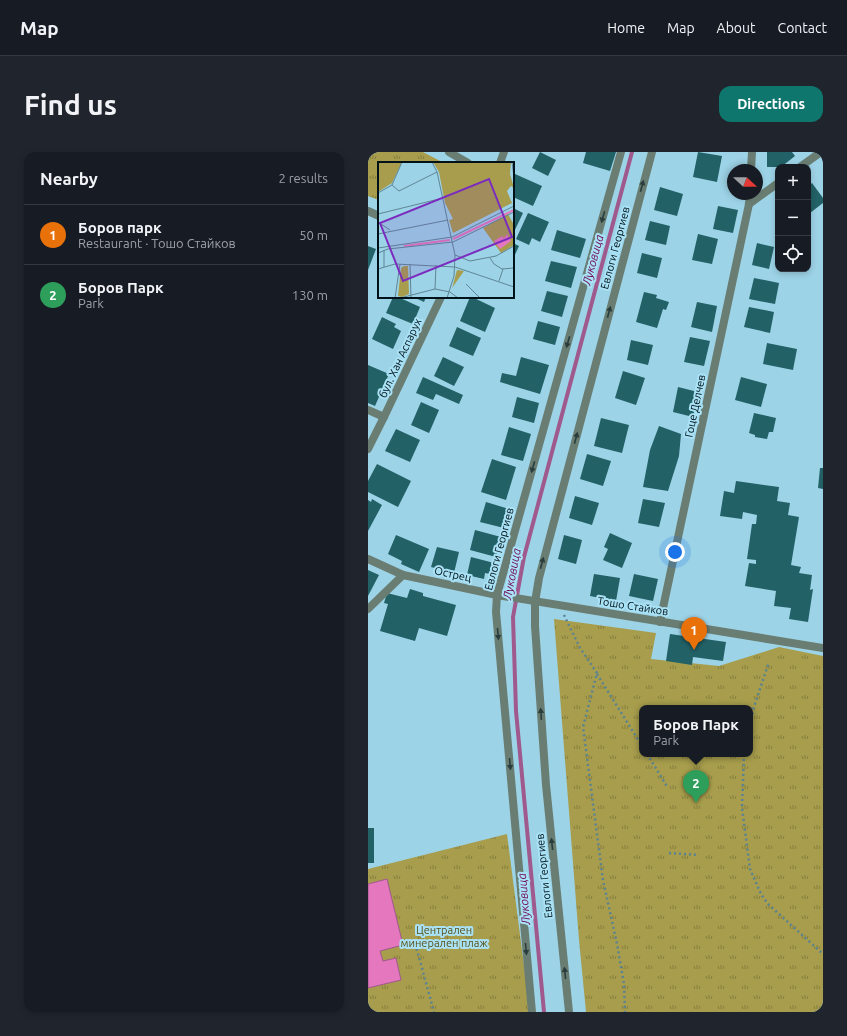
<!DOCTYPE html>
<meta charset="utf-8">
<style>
:root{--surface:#171b24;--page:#20242c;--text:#f1f3f6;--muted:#9ea1a6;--line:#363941;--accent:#0f766e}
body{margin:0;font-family:Ubuntu,sans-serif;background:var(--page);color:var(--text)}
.controls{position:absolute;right:12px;top:12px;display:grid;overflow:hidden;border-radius:8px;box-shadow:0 2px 6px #0003}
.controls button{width:36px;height:36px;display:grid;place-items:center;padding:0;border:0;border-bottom:1px solid var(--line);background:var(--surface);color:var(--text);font:20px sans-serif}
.compass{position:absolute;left:359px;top:12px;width:36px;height:36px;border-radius:50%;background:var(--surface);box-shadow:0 2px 6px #0003;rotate:112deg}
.you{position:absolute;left:307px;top:400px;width:14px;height:14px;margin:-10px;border:3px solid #fff;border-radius:50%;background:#1a73e8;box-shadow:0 0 0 6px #1a73e833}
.badge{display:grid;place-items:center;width:26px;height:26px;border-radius:50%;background:var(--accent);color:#fff;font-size:13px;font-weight:700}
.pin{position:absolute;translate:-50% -33px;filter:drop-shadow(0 1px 2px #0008)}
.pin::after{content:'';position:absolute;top:21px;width:14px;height:12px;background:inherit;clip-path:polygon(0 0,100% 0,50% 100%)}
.popup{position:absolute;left:271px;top:553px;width:114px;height:52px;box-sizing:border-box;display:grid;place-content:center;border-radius:8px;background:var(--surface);filter:drop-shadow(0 1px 3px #0005);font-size:13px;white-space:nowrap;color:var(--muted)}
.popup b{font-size:15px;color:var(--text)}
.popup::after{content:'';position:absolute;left:50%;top:100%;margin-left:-8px;border:8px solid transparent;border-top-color:var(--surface)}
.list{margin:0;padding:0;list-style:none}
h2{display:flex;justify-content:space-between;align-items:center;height:52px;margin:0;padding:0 16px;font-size:17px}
h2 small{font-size:13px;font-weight:400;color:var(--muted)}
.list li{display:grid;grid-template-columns:26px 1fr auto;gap:12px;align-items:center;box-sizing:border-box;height:60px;padding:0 16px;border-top:1px solid var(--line)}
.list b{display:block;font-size:15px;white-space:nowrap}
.list p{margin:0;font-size:13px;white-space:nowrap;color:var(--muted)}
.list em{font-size:13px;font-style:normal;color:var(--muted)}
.icon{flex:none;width:22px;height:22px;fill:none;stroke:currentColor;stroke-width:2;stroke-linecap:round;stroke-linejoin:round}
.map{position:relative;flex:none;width:455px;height:860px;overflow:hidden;border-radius:12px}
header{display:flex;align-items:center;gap:24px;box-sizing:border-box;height:56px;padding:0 20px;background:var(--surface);border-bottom:1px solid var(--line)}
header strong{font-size:19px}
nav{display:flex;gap:22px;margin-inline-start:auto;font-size:14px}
.intro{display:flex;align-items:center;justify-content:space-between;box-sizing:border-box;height:96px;padding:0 24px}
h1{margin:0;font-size:28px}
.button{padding:10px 18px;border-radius:12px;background:var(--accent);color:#fff;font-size:14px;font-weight:700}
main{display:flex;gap:24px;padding:0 24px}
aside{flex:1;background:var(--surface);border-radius:12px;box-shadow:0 2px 6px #0003}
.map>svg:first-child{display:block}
</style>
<header>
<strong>Map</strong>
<nav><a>Home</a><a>Map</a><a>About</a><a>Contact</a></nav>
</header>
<div class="intro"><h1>Find us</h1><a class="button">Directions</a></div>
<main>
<aside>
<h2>Nearby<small>2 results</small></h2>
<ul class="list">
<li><span class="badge" style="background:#e8710a">1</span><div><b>Боров парк</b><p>Restaurant · Тошо Стайков</p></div><em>50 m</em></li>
<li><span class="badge" style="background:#2e9e5b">2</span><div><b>Боров Парк</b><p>Park</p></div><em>130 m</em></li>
</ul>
</aside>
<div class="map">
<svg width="455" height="860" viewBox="0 0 455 860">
<defs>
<pattern id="park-tufts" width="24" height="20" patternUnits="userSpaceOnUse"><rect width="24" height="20" fill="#a79d4c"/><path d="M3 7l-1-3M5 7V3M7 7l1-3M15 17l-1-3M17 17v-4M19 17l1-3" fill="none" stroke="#867f3e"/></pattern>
</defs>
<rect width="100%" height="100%" fill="#9dd3e7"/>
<g fill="url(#park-tufts)" fill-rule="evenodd">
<polygon points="0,0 55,0 76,11 11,11 11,48 0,44"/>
<path d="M186,467L288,481L283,507L351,514L411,495L455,504V860H218L211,788ZM274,556H382V602H274Z"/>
<polygon points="139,682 162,860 0,860 0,717"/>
</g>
<polygon fill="#e477be" stroke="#a0598c" points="19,727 35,793 12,799 15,809 28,806 33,828 0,836 0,732"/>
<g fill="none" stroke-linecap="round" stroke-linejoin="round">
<polyline stroke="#a0598c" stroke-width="4" points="176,860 148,559 145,465 156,405 264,0"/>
</g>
<g fill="#226166">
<polygon points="172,0 188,8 180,24 164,16"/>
<polygon points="218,0 248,0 242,19 215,11"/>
<polygon points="330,0 354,4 349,30 325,25"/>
<polygon points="399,0 424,0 427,4 413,15 399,15"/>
<polygon points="147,22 174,34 165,54 145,45 145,26"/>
<polygon points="444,31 455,46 455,51 442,61 440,59 440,34"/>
<polygon points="292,35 315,42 309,64 286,58"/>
<polygon points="350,54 370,58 365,81 345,77"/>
<polygon points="145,56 155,61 145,82"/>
<polygon points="160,61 181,70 172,90 164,86 161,93 148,87"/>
<polygon points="282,69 302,74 298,93 277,88"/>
<polygon points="189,78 218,87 212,106 183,98"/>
<polygon points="330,82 350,87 344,112 324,108"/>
<polygon points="145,91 151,94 145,107"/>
<polygon points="389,91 406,95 401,117 384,113"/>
<polygon points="0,94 8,97 0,118"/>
<polygon points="274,101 294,106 289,126 269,121"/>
<polygon points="183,109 209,115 203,136 177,129"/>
<polygon points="386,126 411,131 407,152 381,147"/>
<polygon points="179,139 200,144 194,165 173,159"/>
<polygon points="276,140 289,143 288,146 301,150 298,158 295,157 289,176 268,170"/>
<polygon points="25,145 30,145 52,155 45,172 18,161"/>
<polygon points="45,145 58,145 56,150"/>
<polygon points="102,145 104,145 127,156 117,180 92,169"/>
<polygon points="329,150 349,154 344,180 323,175"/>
<polygon points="381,155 406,160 402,181 376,175"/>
<polygon points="14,165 28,172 26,175 33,179 25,197 4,187"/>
<polygon points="170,169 192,175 187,193 165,187"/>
<polygon points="89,175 113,186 105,204 81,194"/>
<polygon points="322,185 342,189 336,214 316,210"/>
<polygon points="263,188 285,193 280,213 259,208"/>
<polygon points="399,191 429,197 425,218 395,212"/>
<polygon points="75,205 96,215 86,234 66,224"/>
<polygon points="153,205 181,213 172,242 132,230 134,221 148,224"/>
<polygon points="0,213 21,222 7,254 0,251"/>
<polygon points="255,219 277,226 268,253 247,246"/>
<polygon points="55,225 95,243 91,252 68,242 65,248 48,241"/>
<polygon points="373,225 399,232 393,255 367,248"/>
<polygon points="310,235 330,240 325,265 305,260"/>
<polygon points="149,245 171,251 166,271 144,265"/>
<polygon points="53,250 71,258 61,281 43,273"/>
<polygon points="386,261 408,266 405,280 401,280 399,287 387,285 387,283 381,281"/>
<polygon points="233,266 261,273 254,301 226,294"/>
<polygon points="291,274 313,282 311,304 300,339 275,335 282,298"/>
<polygon points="141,275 163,282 155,309 133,303"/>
<polygon points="28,277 52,288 42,310 17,299"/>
<polygon points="219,302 243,309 235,334 212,327"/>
<polygon points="124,307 148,315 138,348 113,340"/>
<polygon points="9,312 43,329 30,355 0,340 0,329"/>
<polygon points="452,316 455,316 455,337 450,336"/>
<polygon points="368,329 411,335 409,349 422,351 420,363 431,365 423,413 433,415 431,421 444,423 442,438 445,437 440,470 421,467 423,456 406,454 408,439 377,434 381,411 388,412 388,408 379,407 384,372 388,372 389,363 375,360 374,367 352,364 356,339 366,341"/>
<polygon points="207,344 231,351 224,373 201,366"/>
<polygon points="4,347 14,353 0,379 0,348 3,350"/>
<polygon points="275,347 297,351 291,375 270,371"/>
<polygon points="118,350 141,357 136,376 112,370"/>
<polygon points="107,378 133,385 128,405 102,398"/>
<polygon points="242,381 264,391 254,416 235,408 240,397 236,395"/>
<polygon points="28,383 61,397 51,420 33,412 34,409 20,402"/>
<polygon points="196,383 214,388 208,412 190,407"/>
<polygon points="69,395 91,400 86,421 63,415"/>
<polygon points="103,405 130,412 127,423 117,421 116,427 99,423"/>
<polygon points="0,418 11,423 0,444"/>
<polygon points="226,422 252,426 248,449 222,444"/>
<polygon points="266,422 290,427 285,449 261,444"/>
<polygon points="42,437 55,441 55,444 88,453 79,484 51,476 47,489 12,479 20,452 16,451 19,441 39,446"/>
<polygon points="302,482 358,490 355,509 325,505 324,513 298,509"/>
<rect x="0" y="676" width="6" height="35"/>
</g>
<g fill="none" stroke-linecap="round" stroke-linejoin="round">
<g stroke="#5c8391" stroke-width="2.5" stroke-dasharray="2 3" stroke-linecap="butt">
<polyline points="196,463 212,496 229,521 215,575 235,728 249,792 256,832 257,860"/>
<polyline points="229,522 274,594"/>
<polyline points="382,572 386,555 401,510"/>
<polyline points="279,602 300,636"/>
<polyline points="376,602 374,656 382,717 393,742 400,752 455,802"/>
<polyline points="301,701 331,703"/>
<polyline points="46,787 66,860"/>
</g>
<g stroke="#697d72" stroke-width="8">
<polyline points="81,0 100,11"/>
<polyline points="132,11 136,0"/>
<polyline points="432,15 453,0"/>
<polyline points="383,18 384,0"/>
<polyline points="381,52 410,31"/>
<polyline points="0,59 11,64"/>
<polyline points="0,258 16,265"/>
<polyline points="0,297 16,265 73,145"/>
<polyline points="0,407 35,423 129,443 455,496"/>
<polyline points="0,457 35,423"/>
<polyline points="292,470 381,52 382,42"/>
<polyline points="164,860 128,460 129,443 253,0"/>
<polyline points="201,860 178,633 167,474 167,450 171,426 284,0"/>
</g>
</g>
<defs><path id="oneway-solid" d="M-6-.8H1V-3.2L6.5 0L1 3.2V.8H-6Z"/></defs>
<g fill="#2a3d3d">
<use href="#oneway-solid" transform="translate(274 34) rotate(-75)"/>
<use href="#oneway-solid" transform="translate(235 65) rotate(106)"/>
<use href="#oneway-solid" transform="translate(241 160) rotate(-75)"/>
<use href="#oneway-solid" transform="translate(200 190) rotate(106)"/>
<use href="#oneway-solid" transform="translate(208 286) rotate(-75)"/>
<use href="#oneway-solid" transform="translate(165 315) rotate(106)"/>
<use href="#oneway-solid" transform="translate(174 411) rotate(-75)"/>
<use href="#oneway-solid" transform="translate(130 482) rotate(85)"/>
<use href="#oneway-solid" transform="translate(173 562) rotate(-94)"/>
<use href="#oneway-solid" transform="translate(142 612) rotate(85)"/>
<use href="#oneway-solid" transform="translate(184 692) rotate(-96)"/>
<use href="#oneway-solid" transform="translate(158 797) rotate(85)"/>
<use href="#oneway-solid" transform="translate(197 821) rotate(-96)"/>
</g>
<g text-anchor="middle" stroke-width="4" stroke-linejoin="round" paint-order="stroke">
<g font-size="11" fill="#001219" stroke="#a9e1f5">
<text transform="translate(247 96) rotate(-75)" y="4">Евлоги Георгиев</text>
<text transform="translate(32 206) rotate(-65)" y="4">бул. Хан Аспарух</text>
<text transform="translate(327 254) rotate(-78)" y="4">Гоце Делчев</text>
<text transform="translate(131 397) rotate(-75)" y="4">Евлоги Георгиев</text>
<text transform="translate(85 422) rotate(12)" y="4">Острец</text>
<text transform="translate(265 454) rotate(9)" y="4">Тошо Стайков</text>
<text transform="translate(176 724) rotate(-96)" y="4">Евлоги Георгиев</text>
</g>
<g font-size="11" fill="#59521b" stroke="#a9e1f5">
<text x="76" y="782">Централен<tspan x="76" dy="13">минерален плаж</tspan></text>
</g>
<g font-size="12" font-style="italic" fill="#720d57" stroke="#a9e1f5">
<text transform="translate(225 108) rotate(-75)" y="4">Луковица</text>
<text transform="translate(144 422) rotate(-79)" y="4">Луковица</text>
<text transform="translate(156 747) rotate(-95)" y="4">Луковица</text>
</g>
</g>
<g transform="translate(10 10)">
<rect width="136" height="136" fill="#9dd3e7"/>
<path d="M0,0H24L14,21L0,30ZM55,0H133L132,12L136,26L133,24L129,29L134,41L75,71L71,58L75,57L67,41L61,10ZM130,52L136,63V83L123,91L105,66ZM26,104H30L31,132L24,135L20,134L23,106ZM79,108L86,109L74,126L75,123Z" fill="#a79d4c"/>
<path d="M129,72L133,79L122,87L116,79L124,74L126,76Z" fill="#e477be"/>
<path fill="none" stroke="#e477be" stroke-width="2" d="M75,77L136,48M26,84L72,78"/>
<path fill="none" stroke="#5e8695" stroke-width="1" d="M54,0L59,10L77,93L76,114L69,136M134,0L136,15M14,23L21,29L59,10M0,31L14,23L24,0M0,52L65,36M0,60L12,68M0,72L70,58M0,86L74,75L136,44M6,88V105M0,91L10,87L75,80L136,50M77,93L92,99L118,94L136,84M112,96L116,102L124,107L136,106M32,102L33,136M0,107L17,102L77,105L136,125M121,119L125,107M88,122L102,136M57,127L58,103M17,136L22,102M22,136L57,127L72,130L80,136"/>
<path fill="#7b2cbf" fill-opacity="0.15" stroke="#7b2cbf" stroke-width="2" d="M111,17L134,75L25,119L2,61Z"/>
<rect width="136" height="136" fill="none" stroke="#001219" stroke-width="2"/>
</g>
</svg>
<div class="controls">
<button>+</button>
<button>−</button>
<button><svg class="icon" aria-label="locate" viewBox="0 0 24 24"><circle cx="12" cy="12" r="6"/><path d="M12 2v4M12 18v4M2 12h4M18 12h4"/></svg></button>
</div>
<svg class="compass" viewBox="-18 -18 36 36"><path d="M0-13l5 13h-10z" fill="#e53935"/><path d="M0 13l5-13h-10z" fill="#9ea1a6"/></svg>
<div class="you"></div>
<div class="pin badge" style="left:326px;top:498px;background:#e8710a">1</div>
<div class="pin badge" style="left:328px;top:651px;background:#2e9e5b">2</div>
<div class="popup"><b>Боров Парк</b>Park</div>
</div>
</main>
